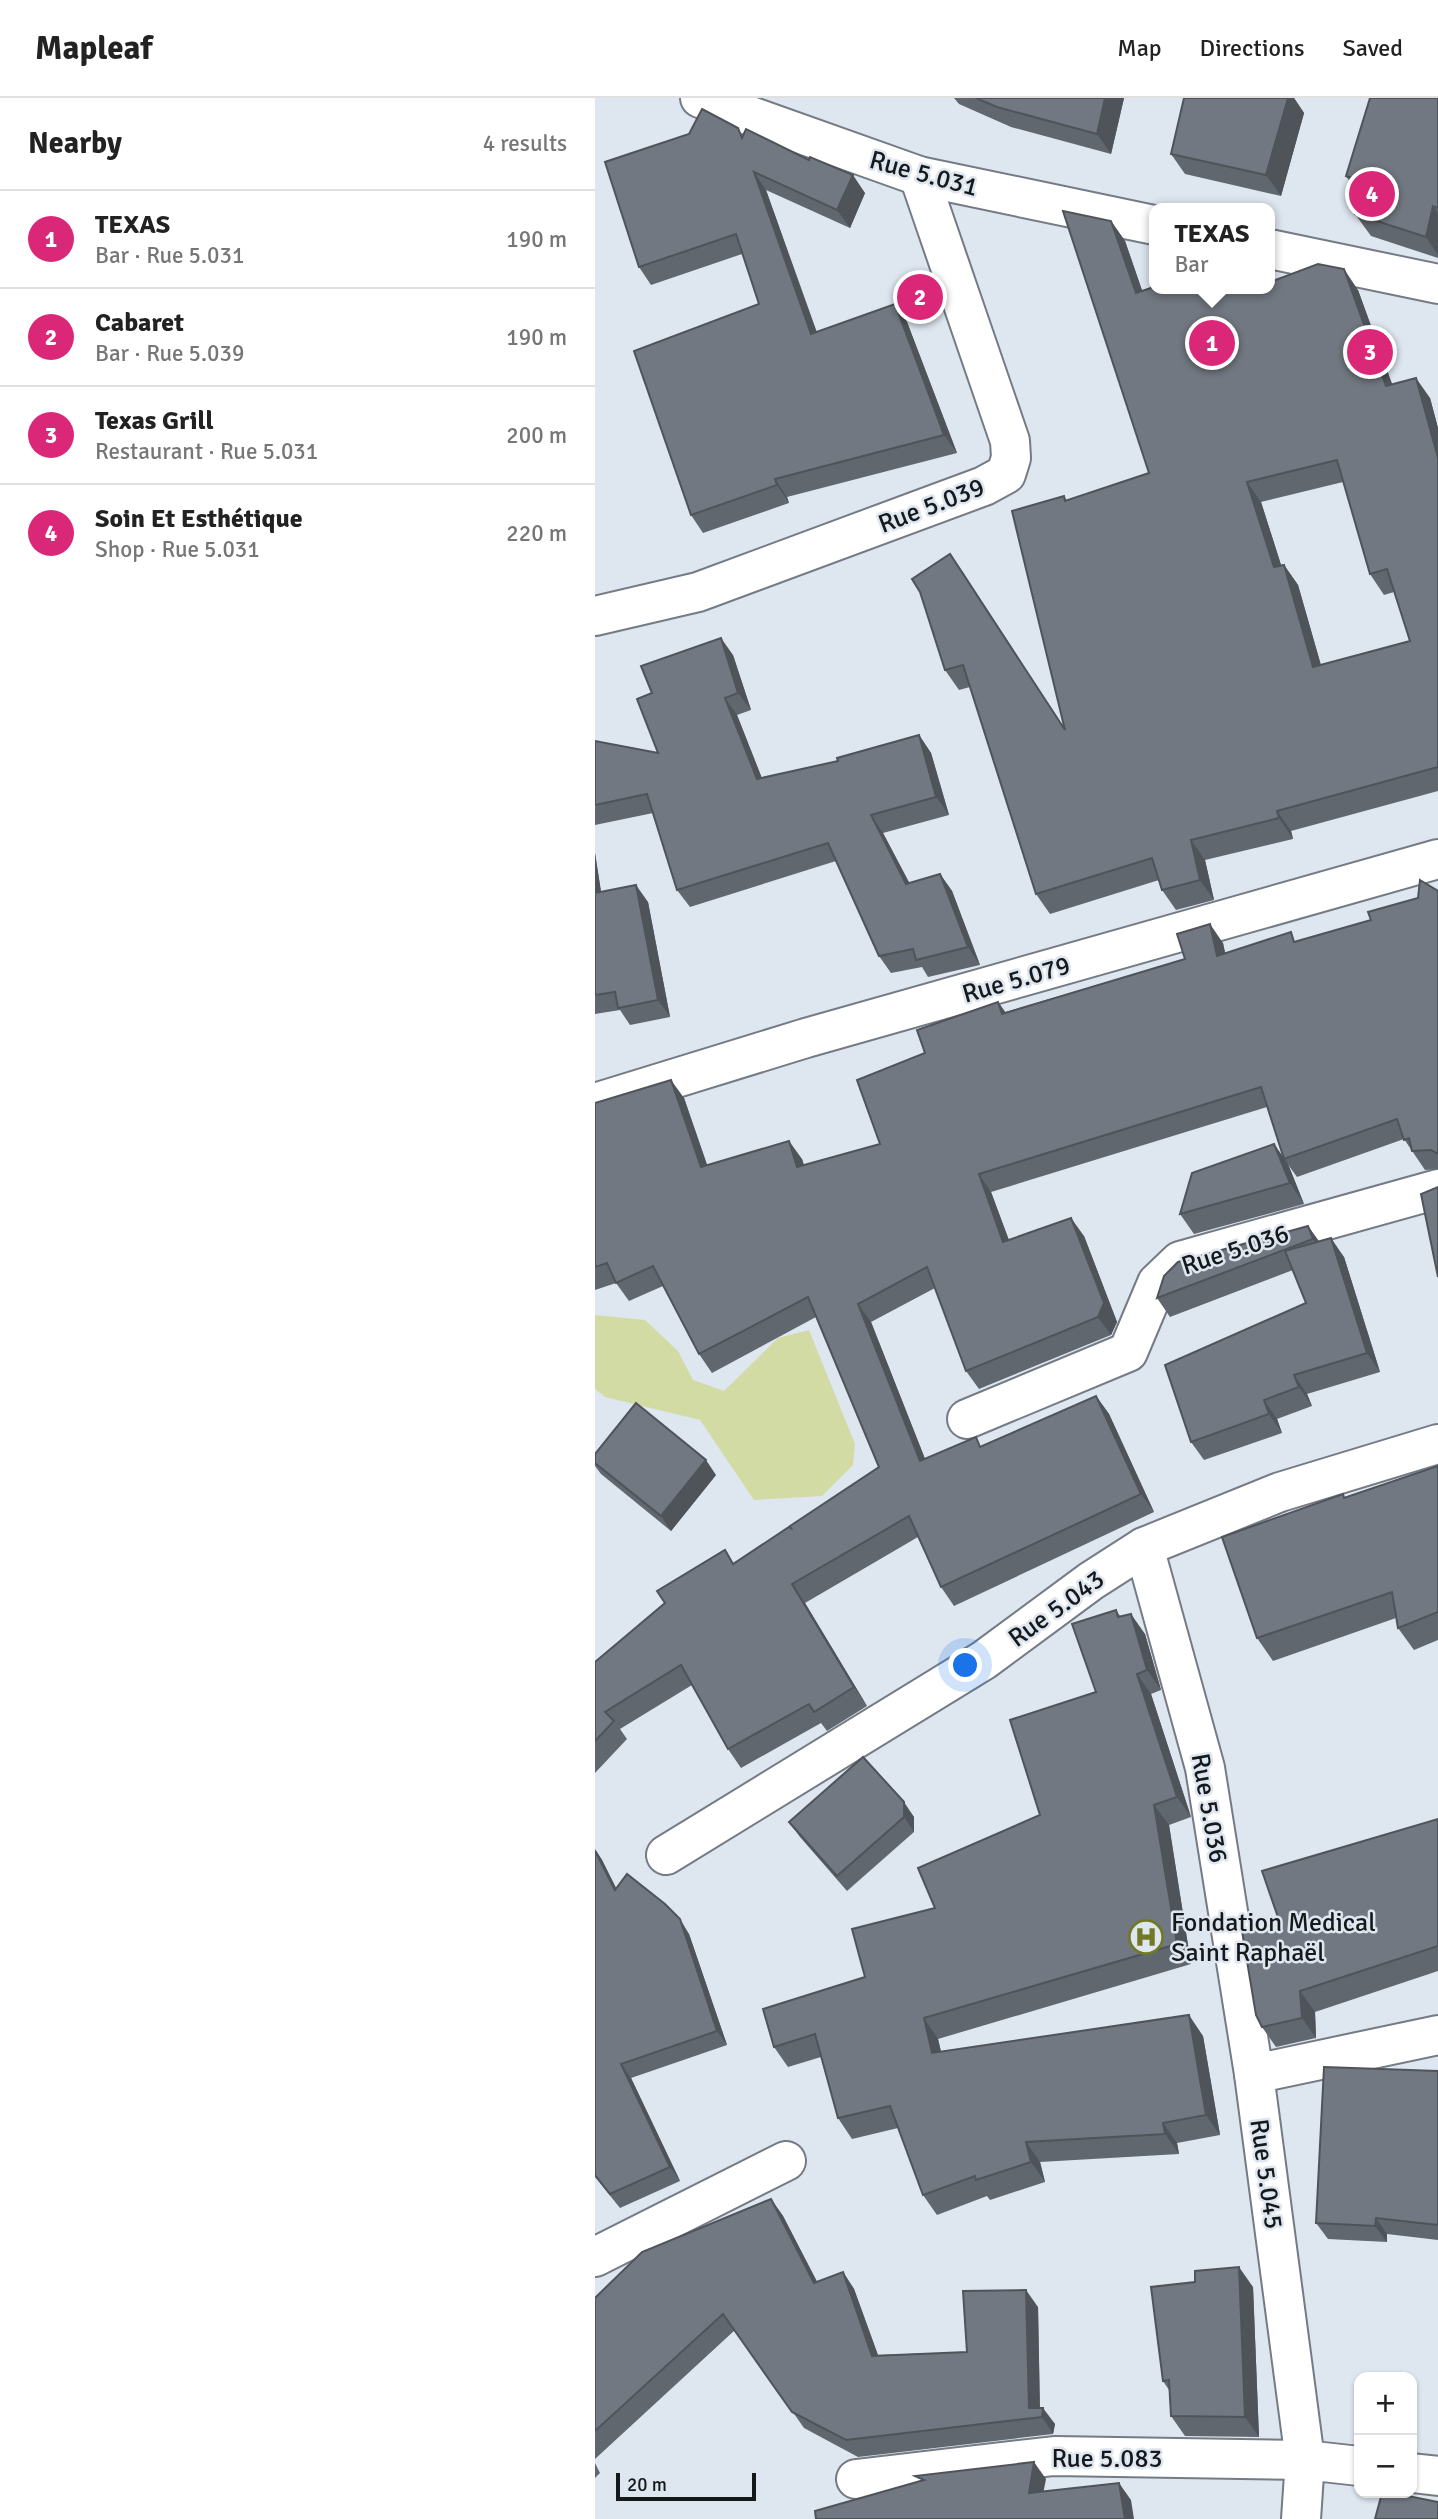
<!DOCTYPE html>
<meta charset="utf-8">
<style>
:root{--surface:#fff;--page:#f6f6f6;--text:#222;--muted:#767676;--line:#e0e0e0;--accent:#db2777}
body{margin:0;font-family:Signika,sans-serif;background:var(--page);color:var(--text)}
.controls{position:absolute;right:21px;bottom:21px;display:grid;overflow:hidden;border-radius:14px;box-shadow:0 2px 5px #0004}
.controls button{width:63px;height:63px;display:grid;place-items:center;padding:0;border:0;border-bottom:2px solid var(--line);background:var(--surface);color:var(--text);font:35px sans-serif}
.scale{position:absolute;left:21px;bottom:18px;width:140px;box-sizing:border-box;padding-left:7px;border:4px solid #16191c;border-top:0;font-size:19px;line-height:24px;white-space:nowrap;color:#16191c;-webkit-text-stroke:5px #dee6f0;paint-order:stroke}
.you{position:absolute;left:371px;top:1568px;width:24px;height:24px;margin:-18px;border:5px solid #fff;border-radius:50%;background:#1a73e8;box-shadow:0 0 0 10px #1a73e833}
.badge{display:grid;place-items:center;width:46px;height:46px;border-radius:50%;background:var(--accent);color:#fff;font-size:23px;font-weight:700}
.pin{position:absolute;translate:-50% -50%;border:4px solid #fff;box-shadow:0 2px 7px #0006}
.popup{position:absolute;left:554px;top:105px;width:126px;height:91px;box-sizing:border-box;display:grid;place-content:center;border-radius:14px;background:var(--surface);filter:drop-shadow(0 2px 5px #0005);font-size:23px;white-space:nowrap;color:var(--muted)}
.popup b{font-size:26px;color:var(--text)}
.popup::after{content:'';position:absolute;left:50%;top:100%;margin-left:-14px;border:14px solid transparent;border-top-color:var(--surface)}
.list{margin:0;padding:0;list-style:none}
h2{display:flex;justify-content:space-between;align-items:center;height:91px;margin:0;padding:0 28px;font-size:30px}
h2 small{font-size:23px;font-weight:400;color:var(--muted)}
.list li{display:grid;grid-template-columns:46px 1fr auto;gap:21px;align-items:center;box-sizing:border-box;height:98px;padding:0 28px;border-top:2px solid var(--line)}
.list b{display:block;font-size:26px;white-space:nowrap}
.list p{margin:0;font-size:23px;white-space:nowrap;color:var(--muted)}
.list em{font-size:23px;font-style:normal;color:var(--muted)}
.map{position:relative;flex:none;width:843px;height:2421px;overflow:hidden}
header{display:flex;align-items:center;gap:42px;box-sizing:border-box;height:98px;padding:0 35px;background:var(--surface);border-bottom:2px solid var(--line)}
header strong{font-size:33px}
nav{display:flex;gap:38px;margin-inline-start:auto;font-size:24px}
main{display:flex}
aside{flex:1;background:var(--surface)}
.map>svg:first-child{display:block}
</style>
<header>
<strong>Mapleaf</strong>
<nav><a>Map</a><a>Directions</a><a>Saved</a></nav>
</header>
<main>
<aside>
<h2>Nearby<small>4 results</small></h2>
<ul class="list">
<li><span class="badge">1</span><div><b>TEXAS</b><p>Bar · Rue 5.031</p></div><em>190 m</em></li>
<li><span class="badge">2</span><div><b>Cabaret</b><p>Bar · Rue 5.039</p></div><em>190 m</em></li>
<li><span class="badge">3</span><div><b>Texas Grill</b><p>Restaurant · Rue 5.031</p></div><em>200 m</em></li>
<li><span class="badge">4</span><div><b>Soin Et Esthétique</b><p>Shop · Rue 5.031</p></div><em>220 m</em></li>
</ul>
</aside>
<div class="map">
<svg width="843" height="2421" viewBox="0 0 843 2421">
<rect width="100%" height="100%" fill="#dee6f0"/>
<polygon fill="#d3dba5" points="0,1217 50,1222 83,1253 98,1282 129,1293 183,1240 214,1232 260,1346 258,1367 227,1398 159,1402 105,1322 10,1299 0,1291"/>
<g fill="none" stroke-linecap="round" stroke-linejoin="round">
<g stroke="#747b84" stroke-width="42">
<g id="minor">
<polyline points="105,0 324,78 559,127"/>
<polyline points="675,151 843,186"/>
<polyline points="0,518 103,494 389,388 411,376 416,360 415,343 324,78"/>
<polyline points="0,1005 211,940 843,761"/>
<polyline points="372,1321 533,1254 562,1185 585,1163 843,1091"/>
<polyline points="549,1449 610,1670 659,1976"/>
<polyline points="71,1757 389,1562 496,1483 549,1449 685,1394 843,1346"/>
<polyline points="0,2159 191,2063"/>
<polyline points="817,2375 843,2378"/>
<polyline points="261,2381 459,2358 710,2362 764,2368"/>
<polyline points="706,2421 710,2362 659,1976 843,1937"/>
</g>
</g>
<use href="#minor" stroke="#fff" stroke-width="38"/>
</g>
<g fill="#61676f" fill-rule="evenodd">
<polygon points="359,0 529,0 516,56 416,29 364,6"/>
<polygon points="589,0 699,0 709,15 686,98 590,76 576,56"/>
<polygon points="843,0 843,160 776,138 760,116 765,99 751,78"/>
<polygon points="148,37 270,95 255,130 171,92 221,234 300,206 312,224 362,355 192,399 194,405 108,435 96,417 164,206 147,156 56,187 44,169"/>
<path d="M516,123L530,143L547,193L763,192L797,286L835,300L843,330V693L696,733L698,741L610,762L619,802L581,812L567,792L564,782L455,816L441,796L375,589L364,592L350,572L355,456L469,630V398L472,403L554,375ZM748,384L775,476L789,497L799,494L815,543L726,567L703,487L689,467H686L666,404Z"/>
<polygon points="138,557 156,612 142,617 167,680 243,663 324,637 336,655 354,717 288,735 314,785 345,776 357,793 385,867 333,879 327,869 296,875 284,858 241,763 95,809 82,792 58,715 0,727 0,643 63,655"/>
<polygon points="0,755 6,794 53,804 75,919 35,927 25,912 0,916"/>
<polygon points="843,793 843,1071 830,1072 809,1041 702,1079 689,1061 672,1009 396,1094 414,1142 489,1138 522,1224 516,1237 384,1291 371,1273 340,1190 276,1224 330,1361 387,1348 501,1298 514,1316 559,1414 359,1508 346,1489 323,1439 210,1505 272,1608 232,1633 226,1625 146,1670 133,1651 97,1587 25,1631 32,1641 0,1675 0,1564 139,1465 284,1369 221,1219 117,1275 104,1256 68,1188 34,1203 21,1185 0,1192 0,1005 89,1000 112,1067 207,1061 209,1067 285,1046 330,955 403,904 410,914 590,861 628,845 630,856 702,843 776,822 823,800"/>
<polygon points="679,1046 693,1066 709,1106 599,1136 585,1116"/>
<polygon points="713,1128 724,1144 749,1159 785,1274 712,1296 717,1308 682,1321 687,1335 609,1362 596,1344 711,1205 698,1172 575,1219 562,1200"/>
<polygon points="0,1356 121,1377 76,1433 6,1376 0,1368"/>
<polygon points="843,1368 843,1542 819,1552 803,1530 801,1520 678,1563 662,1540 748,1396 750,1400"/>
<polygon points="521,1512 525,1518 550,1536 566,1592 556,1596 596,1719 574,1727 596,1866 343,1941 346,1954 608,1938 625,2037 582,2045 584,2056 445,2064 450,2084 395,2102 392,2098 342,2117 328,2097 303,2030 257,2041 243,2020 226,1959 193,1969 179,1949 270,1879 340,1810 445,1717 501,1594"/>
<polygon points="268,1659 319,1719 319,1734 252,1793 205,1739 194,1724"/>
<polygon points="843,1721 843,1873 720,1914 721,1940 681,1949 667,1929 686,1828"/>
<polygon points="0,1751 7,1762 21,1790 94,1836 132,1947 36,1980 85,2083 25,2110 0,2079"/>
<polygon points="843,1973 843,2142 792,2136 792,2144 733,2141 721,2125"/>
<polygon points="176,2101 188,2118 222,2184 248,2174 259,2191 283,2257 372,2254 443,2209 445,2310 460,2326 458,2336 263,2359 209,2330 140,2232 0,2361 0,2200"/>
<polygon points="600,2184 658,2189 664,2339 590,2338 576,2318 574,2292 568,2283"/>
<polygon points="0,2365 5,2375 0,2380"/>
</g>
<g fill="#4f545a">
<polygon points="510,0 529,0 516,56 502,36"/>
<polygon points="687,0 699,0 709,15 686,98 671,77"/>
<polygon points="159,74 171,92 229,254 216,236"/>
<polygon points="258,77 270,95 255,130 242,112"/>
<polygon points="838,108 843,115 843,157 831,139"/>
<polygon points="516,123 530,143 555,215 541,195"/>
<polygon points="749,171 763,192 805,308 791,288"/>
<polygon points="643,191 651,191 659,216 645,195"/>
<polygon points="300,206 312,224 362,355 349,337"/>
<polygon points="821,280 835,300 843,330 843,360"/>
<polygon points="180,381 192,399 194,405 182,387"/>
<polygon points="652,384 666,404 693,489 679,469"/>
<polygon points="355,456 369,476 484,653 470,632"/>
<polygon points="689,467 703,487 732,589 718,569"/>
<polygon points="126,540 138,557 156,612 143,595"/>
<polygon points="130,600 142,617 174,699 162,681"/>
<polygon points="324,637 336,655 354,717 341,699"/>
<polygon points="682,713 696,733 698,741 684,720"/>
<polygon points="276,717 288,735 324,803 311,786"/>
<polygon points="596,742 610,762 619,802 605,782"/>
<polygon points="0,755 9,813 0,800"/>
<polygon points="345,776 357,793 385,867 373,849"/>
<polygon points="41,787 53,804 75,919 63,902"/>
<polygon points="615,826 628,845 635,877 622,858"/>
<polygon points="403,904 416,922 407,916"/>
<polygon points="76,982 89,1000 119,1087 106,1069"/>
<polygon points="194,1043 207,1061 215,1088 202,1069"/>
<polygon points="679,1046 693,1066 709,1106 695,1085"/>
<polygon points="384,1076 396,1094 421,1162 408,1144"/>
<polygon points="476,1120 489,1138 522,1224 516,1237 503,1219"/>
<polygon points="713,1128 726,1146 731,1160 718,1141"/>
<polygon points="736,1140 749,1159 785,1274 772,1255"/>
<polygon points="263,1206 276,1224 338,1381 325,1363"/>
<polygon points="699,1277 712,1296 717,1308 704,1289"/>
<polygon points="501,1298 514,1316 559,1414 546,1396"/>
<polygon points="669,1302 682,1321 687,1335 674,1316"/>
<polygon points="111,1362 121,1377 76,1433 66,1418"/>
<polygon points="197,1486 210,1505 272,1608 259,1589"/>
<polygon points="536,1516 550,1536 566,1592 552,1572"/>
<polygon points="542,1576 556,1596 596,1719 582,1699"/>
<polygon points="309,1704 319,1719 319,1734 309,1719"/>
<polygon points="559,1707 574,1727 596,1866 582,1846"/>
<polygon points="0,1751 7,1762 29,1806 20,1792"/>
<polygon points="85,1821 94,1836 132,1947 122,1933"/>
<polygon points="705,1893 720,1914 721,1940 707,1920"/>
<polygon points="594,1917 608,1938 625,2037 611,2017"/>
<polygon points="329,1920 343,1941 351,1975 337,1955"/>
<polygon points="26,1966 36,1980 85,2083 75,2069"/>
<polygon points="568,2025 582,2045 584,2056 570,2036"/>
<polygon points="431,2044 445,2064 450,2084 436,2064"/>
<polygon points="176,2101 188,2118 231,2201 219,2185"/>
<polygon points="781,2120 792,2136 792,2144 780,2128"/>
<polygon points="644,2169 658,2189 664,2339 650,2319"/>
<polygon points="248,2174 259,2191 289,2274 277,2258"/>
<polygon points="431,2192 443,2209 445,2320 434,2310"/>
<polygon points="448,2310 460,2326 458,2336 447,2319"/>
<polygon points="439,2364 451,2381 445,2412 434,2395"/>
<polygon points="524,2385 536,2402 539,2421 530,2421"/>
</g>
<g fill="#717881" stroke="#4f545a" stroke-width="2" fill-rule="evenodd">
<polygon points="381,0 510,0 502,36 402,9"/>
<polygon points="589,0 693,0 671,77 576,56"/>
<polygon points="775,0 843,0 843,110 838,108 831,139 760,116 769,84 751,78"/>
<polygon points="107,11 143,30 147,40 151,31 214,62 215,59 258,77 242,112 159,74 216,236 300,206 349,337 180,381 182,387 96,417 39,253 164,206 141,136 44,169 10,64 94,36"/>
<path d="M468,113L516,123L541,195L559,189V191H643L645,195L657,191H675V184L723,166L749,171L791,288L821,280L843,360V669L682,713L684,720L596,742L605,782L567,792L557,760L441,796L368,567L350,572L325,494L317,481L355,456L470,632L417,413L469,398L470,403L554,375ZM742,362L775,476L792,471L815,543L718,569L689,467L679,469L652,384Z"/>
<polygon points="126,540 143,595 130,600 162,681 243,663 242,660 324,637 341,699 276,717 311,786 345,776 373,849 321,862 318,851 284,858 233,745 82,792 52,696 0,707 0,643 63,655 42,601 57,595 46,568"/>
<polygon points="825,782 843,793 843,1056 836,1052 817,1053 814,1040 809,1042 802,1021 689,1061 666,989 384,1076 408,1144 476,1120 509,1205 503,1219 371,1273 332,1169 263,1206 325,1363 381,1339 385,1349 501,1298 546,1396 346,1489 314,1418 197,1486 259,1589 219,1614 214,1606 133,1651 86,1567 10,1614 19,1623 0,1643 0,1564 70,1505 62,1493 130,1452 138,1466 194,1429 196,1430 195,1428 284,1369 213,1199 104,1256 58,1168 21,1185 12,1165 0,1169 0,1005 76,982 106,1069 194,1043 202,1069 285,1046 262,982 330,955 322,932 403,904 407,916 590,861 582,836 615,826 622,858 696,834 699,844 776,822 773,814 823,800"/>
<polygon points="41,787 63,902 23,910 20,894 0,897 0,795"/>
<polygon points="679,1046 695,1085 585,1116 597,1075"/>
<polygon points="843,1089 843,1179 826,1096"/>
<polygon points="713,1128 718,1141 562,1200 569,1178 583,1164"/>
<polygon points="736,1140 772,1255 699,1277 704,1289 669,1302 674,1316 596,1344 570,1267 711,1205 690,1153"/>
<polygon points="41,1305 111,1362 66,1418 0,1365 0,1356"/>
<polygon points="843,1368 843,1514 803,1530 797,1494 662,1540 627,1439 748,1396 749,1400"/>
<polygon points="521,1512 523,1519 536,1516 552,1572 542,1576 582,1699 559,1707 582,1846 329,1920 337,1955 594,1917 611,2017 568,2025 570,2036 431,2044 436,2064 381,2082 380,2078 328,2097 295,2008 243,2020 220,1936 179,1949 168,1911 270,1879 257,1831 340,1810 323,1770 445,1717 415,1622 501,1594 477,1526"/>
<polygon points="268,1659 309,1704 309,1719 242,1778 194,1724"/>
<polygon points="843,1721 843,1848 705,1893 707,1920 667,1929 661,1917 647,1833 686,1828 667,1773"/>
<polygon points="0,1753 20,1792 32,1776 70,1806 85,1821 122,1933 26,1966 75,2069 15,2096 0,2077"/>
<polygon points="729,1969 843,1973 843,2127 781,2120 780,2128 721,2125"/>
<polygon points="176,2101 219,2185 248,2174 277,2258 372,2254 368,2193 431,2192 434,2310 448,2310 447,2319 251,2342 197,2314 128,2216 0,2333 0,2200 47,2154"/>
<polygon points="644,2169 650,2319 576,2318 574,2282 568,2283 556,2189 600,2184 600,2173"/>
<polygon points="439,2364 434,2395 524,2385 530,2421 221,2421 220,2413 329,2382 320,2378"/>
<polygon points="787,2395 798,2395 843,2404 843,2421 780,2421"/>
</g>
<defs>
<g id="hospital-ring" transform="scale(1.75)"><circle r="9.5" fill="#dee6f0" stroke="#717924" stroke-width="1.5"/><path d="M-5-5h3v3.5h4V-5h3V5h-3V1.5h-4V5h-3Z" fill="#717924"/></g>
</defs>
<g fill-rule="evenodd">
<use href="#hospital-ring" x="551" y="1839"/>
</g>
<g text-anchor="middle" stroke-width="5" stroke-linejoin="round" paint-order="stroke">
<g font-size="26" fill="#16191c" stroke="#dee6f0">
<text transform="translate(329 75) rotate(15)" y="9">Rue 5.031</text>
<text transform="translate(336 407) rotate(-21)" y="9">Rue 5.039</text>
<text transform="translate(421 881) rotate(-16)" y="9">Rue 5.079</text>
<text transform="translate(640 1151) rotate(-18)" y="9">Rue 5.036</text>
<text transform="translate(461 1510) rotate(-36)" y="9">Rue 5.043</text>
<text transform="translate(615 1710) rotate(80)" y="9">Rue 5.036</text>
<text transform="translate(672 2076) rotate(82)" y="9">Rue 5.045</text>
<text x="512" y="2369">Rue 5.083</text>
</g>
<g font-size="26" fill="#16191c" stroke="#dee6f0" text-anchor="start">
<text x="576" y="1833">Fondation Medical<tspan x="576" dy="30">Saint Raphaël</tspan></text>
</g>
</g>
</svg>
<div class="controls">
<button>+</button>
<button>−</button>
</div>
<div class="scale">20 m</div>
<div class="you"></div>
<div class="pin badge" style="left:617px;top:245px">1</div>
<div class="popup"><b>TEXAS</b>Bar</div>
<div class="pin badge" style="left:325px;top:199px">2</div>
<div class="pin badge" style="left:775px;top:254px">3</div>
<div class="pin badge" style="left:777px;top:96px">4</div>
</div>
</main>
